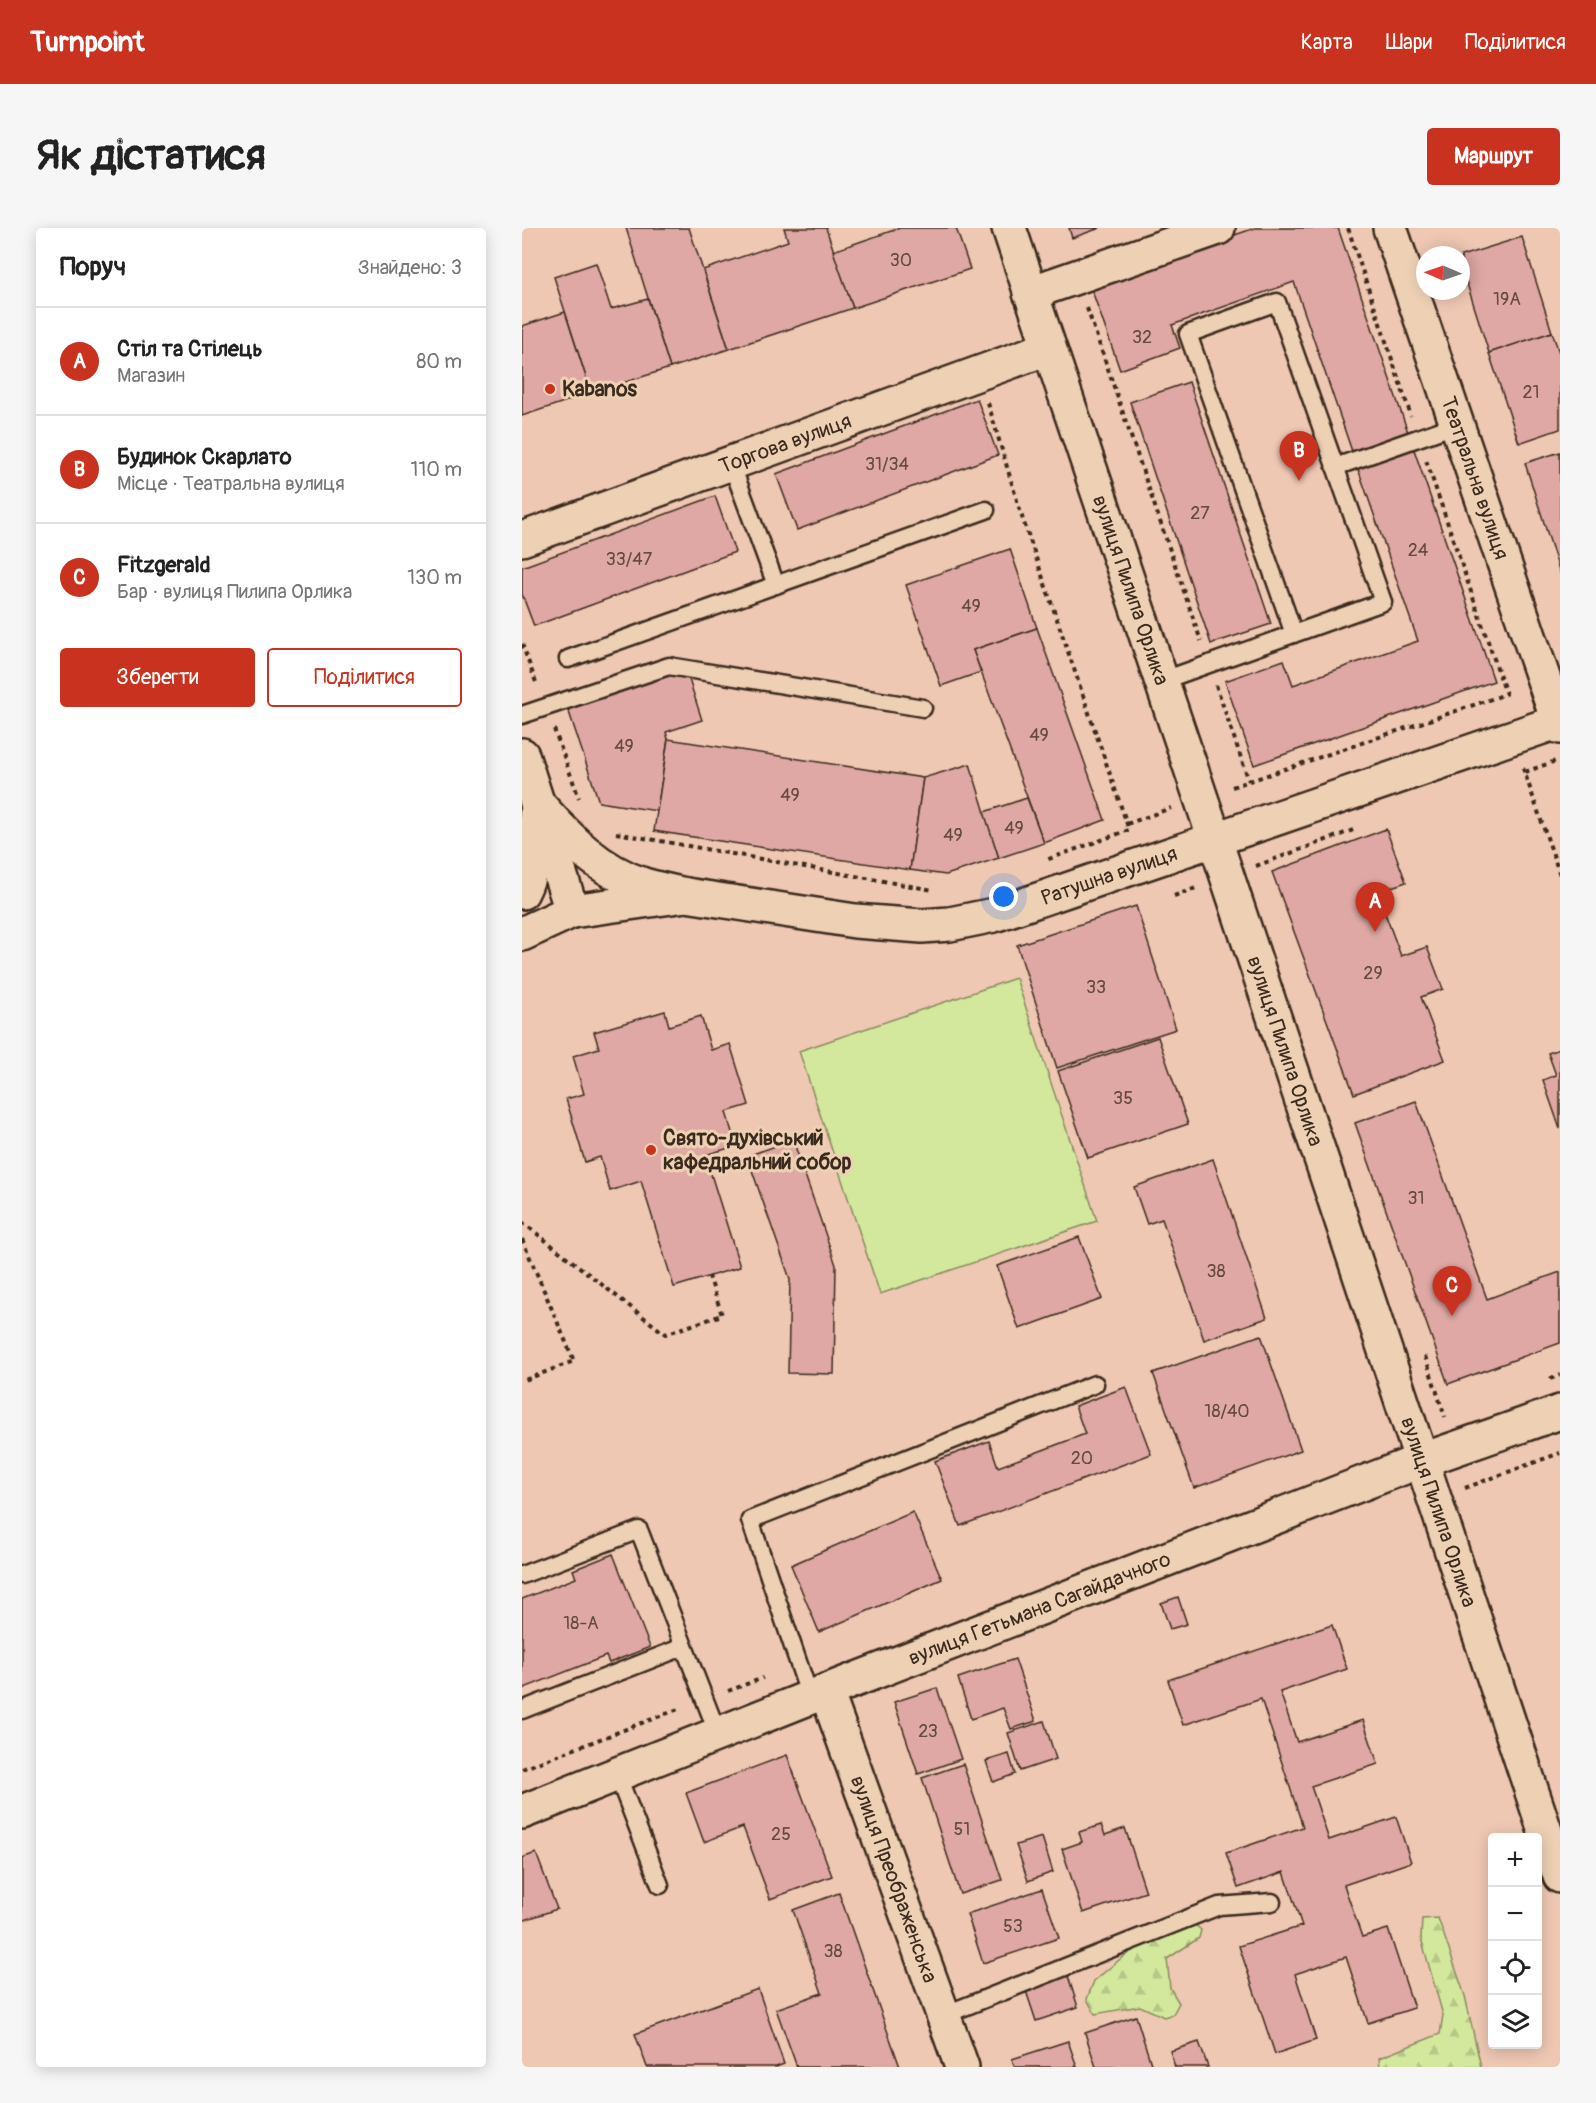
<!DOCTYPE html>
<html lang="uk">
<meta charset="utf-8">
<style>
:root{--surface:#fff;--page:#f6f6f6;--text:#222;--muted:#767676;--line:#e0e0e0;--accent:#c8321e}
body{margin:0;font-family:Pangolin,sans-serif;background:var(--page);color:var(--text)}
.controls{position:absolute;right:18px;bottom:18px;display:grid;overflow:hidden;border-radius:6px;box-shadow:0 3px 15px #0003}
.controls button{width:54px;height:54px;display:grid;place-items:center;padding:0;border:0;border-bottom:2px solid var(--line);background:var(--surface);color:var(--text);font:30px sans-serif}
.compass{position:absolute;left:894px;top:18px;width:54px;height:54px;border-radius:50%;background:var(--surface);box-shadow:0 3px 15px #0003;rotate:272deg}
.you{position:absolute;left:482px;top:669px;width:21px;height:21px;margin:-15px;border:4px solid #fff;border-radius:50%;background:#1a73e8;box-shadow:0 0 0 9px #1a73e833}
.badge{display:grid;place-items:center;width:39px;height:39px;border-radius:50%;background:var(--accent);color:#fff;font-size:20px;font-weight:700}
.pin{position:absolute;translate:-50% -50px;filter:drop-shadow(0 2px 3px #0008)}
.pin::after{content:'';position:absolute;top:32px;width:21px;height:18px;background:inherit;clip-path:polygon(0 0,100% 0,50% 100%)}
.list{margin:0;padding:0;list-style:none}
h2{display:flex;justify-content:space-between;align-items:center;height:78px;margin:0;padding:0 24px;font-size:26px}
h2 small{font-size:20px;font-weight:400;color:var(--muted)}
.list li{display:grid;grid-template-columns:39px 1fr auto;gap:18px;align-items:center;box-sizing:border-box;height:108px;padding:0 24px;border-top:2px solid var(--line)}
.list b{display:block;font-size:22px;white-space:nowrap}
.list p{margin:0;font-size:20px;white-space:nowrap;color:var(--muted)}
.list em{font-size:20px;font-style:normal;color:var(--muted)}
.actions{display:flex;gap:12px;padding:18px 24px}
.actions a{flex:1;padding:14px 0;border:2px solid var(--accent);border-radius:6px;text-align:center;font-size:21px;color:var(--accent)}
.actions .main{background:var(--accent);color:#fff}
.icon{flex:none;width:33px;height:33px;fill:none;stroke:currentColor;stroke-width:2;stroke-linecap:round;stroke-linejoin:round}
.map{position:relative;flex:none;width:1038px;height:1839px;overflow:hidden;border-radius:6px}
header{display:flex;align-items:center;gap:36px;box-sizing:border-box;height:84px;padding:0 30px;background:var(--accent);color:#fff}
header strong{font-size:28px}
nav{display:flex;gap:33px;margin-inline-start:auto;font-size:21px}
.intro{display:flex;align-items:center;justify-content:space-between;box-sizing:border-box;height:144px;padding:0 36px}
h1{margin:0;font-size:42px}
.button{padding:15px 27px;border-radius:6px;background:var(--accent);color:#fff;font-size:21px;font-weight:700}
main{display:flex;gap:36px;padding:0 36px}
aside{flex:1;background:var(--surface);border-radius:6px;box-shadow:0 3px 15px #0003}
.map>svg:first-child{display:block}
</style>
<header>
<strong>Turnpoint</strong>
<nav><a>Карта</a><a>Шари</a><a>Поділитися</a></nav>
</header>
<div class="intro"><h1>Як дістатися</h1><a class="button">Маршрут</a></div>
<main>
<aside>
<h2>Поруч<small>Знайдено: 3</small></h2>
<ul class="list">
<li><span class="badge">A</span><div><b>Стіл та Стілець</b><p>Магазин</p></div><em>80 m</em></li>
<li><span class="badge">B</span><div><b>Будинок Скарлато</b><p>Місце · Театральна вулиця</p></div><em>110 m</em></li>
<li><span class="badge">C</span><div><b>Fitzgerald</b><p>Бар · вулиця Пилипа Орлика</p></div><em>130 m</em></li>
</ul>
<div class="actions"><a class="main">Зберегти</a><a>Поділитися</a></div>
</aside>
<div class="map">
<svg width="1038" height="1839" viewBox="0 0 1038 1839">
<defs>
<pattern id="forest-firs" width="22" height="20" patternUnits="userSpaceOnUse" patternTransform="scale(1.5)"><rect width="22" height="20" fill="#d3e89d"/><path d="M5 1l3.5 6h-7zM16 11l3.5 6h-7z" fill="#b6c787"/></pattern>
</defs>
<rect width="100%" height="100%" fill="#efc8b4"/>
<filter id="ink" filterUnits="userSpaceOnUse"><feTurbulence type="fractalNoise" baseFrequency=".0167" numOctaves="2"/><feDisplacementMap in="SourceGraphic" scale="12" xChannelSelector="R" yChannelSelector="G"/><feConvolveMatrix kernelMatrix="1 2 1 2 8 2 1 2 1" color-interpolation-filters="sRGB"/></filter>
<g filter="url(#ink)">
<g fill="url(#forest-firs)" stroke="#87895e" stroke-width="1.5">
<polygon points="916,1690 943,1768 959,1839 858,1839 857,1830 918,1806 921,1787 899,1710 900,1691"/>
<polygon points="672,1696 679,1702 677,1710 645,1731 648,1760 657,1775 651,1786 642,1789 618,1778 573,1786 565,1771 572,1753 602,1728 635,1707"/>
</g>
<polygon fill="#d3e89d" stroke="#87895e" stroke-width="1.5" points="494,750 575,993 358,1066 277,823"/>
<g fill="#dfa8a4" stroke="#3b2a1e" stroke-width="1.5">
<polygon points="104,0 167,0 207,121 148,140"/>
<polygon points="262,0 304,0 331,80 207,121 181,42 266,13"/>
<polygon points="378,0 434,0 448,41 331,80 311,23"/>
<polygon points="547,0 578,0 550,10"/>
<polygon points="733,0 816,0 889,213 833,232 772,54 650,97 658,120 598,142 568,57"/>
<polygon points="1000,9 1030,104 967,125 939,37 939,28"/>
<polygon points="74,35 89,81 126,71 148,140 69,165 32,49"/>
<polygon points="43,84 69,165 0,188 0,98"/>
<polygon points="1030,104 1038,127 1038,201 997,215 967,125"/>
<polygon points="667,154 749,396 689,416 608,174"/>
<polygon points="455,171 476,227 275,302 254,246"/>
<polygon points="889,213 972,453 732,537 703,453 762,432 771,457 896,413 833,232"/>
<polygon points="1038,224 1038,345 1003,235"/>
<polygon points="193,268 213,324 12,398 0,366 0,339"/>
<polygon points="488,321 515,400 451,422 459,444 419,458 384,357"/>
<polygon points="515,400 583,592 522,615 451,422"/>
<polygon points="164,442 180,492 144,504 146,511 135,583 77,574 46,481"/>
<polygon points="146,511 401,550 388,642 132,603"/>
<polygon points="448,536 477,630 424,647 388,642 401,550"/>
<polygon points="505,570 522,615 477,630 462,584"/>
<polygon points="864,601 884,654 855,664 879,728 905,719 921,761 899,769 923,832 832,866 750,644"/>
<polygon points="614,678 654,801 535,840 495,717"/>
<polygon points="143,783 147,798 179,788 189,822 208,816 227,877 204,884 214,918 183,927 218,1039 152,1059 119,953 88,963 78,929 63,934 44,871 62,866 51,828 77,820 72,804"/>
<polygon points="636,809 666,896 566,930 536,843"/>
<polygon points="1038,821 1038,901 1021,852 1034,847 1026,825"/>
<polygon points="894,873 965,1071 1038,1044 1038,1115 926,1156 833,895"/>
<polygon points="271,912 314,1037 312,1146 266,1145 268,1051 225,928"/>
<polygon points="691,931 745,1090 682,1112 640,991 625,996 612,959"/>
<polygon points="557,1009 580,1071 497,1101 475,1038"/>
<polygon points="739,1107 779,1222 672,1260 631,1145"/>
<polygon points="604,1159 629,1226 438,1298 413,1233 467,1213 476,1239 563,1206 553,1178"/>
<polygon points="391,1284 420,1351 297,1404 269,1337"/>
<polygon points="91,1326 128,1419 87,1435 84,1428 0,1461 0,1371 54,1350 51,1342"/>
<polygon points="656,1369 665,1396 648,1401 639,1375"/>
<polygon points="810,1397 825,1441 758,1464 775,1514 841,1492 856,1536 789,1558 807,1612 874,1589 889,1634 822,1657 840,1709 866,1701 892,1780 846,1795 824,1729 773,1746 794,1812 753,1826 717,1718 780,1698 762,1644 716,1660 704,1625 781,1599 739,1471 661,1497 646,1452"/>
<polygon points="493,1431 514,1493 489,1501 481,1480 449,1491 436,1450"/>
<polygon points="415,1460 439,1531 396,1546 372,1474"/>
<polygon points="522,1493 534,1531 498,1543 486,1505"/>
<polygon points="487,1526 493,1546 471,1554 464,1533"/>
<polygon points="265,1527 310,1648 248,1671 221,1599 182,1614 164,1565"/>
<polygon points="441,1536 480,1652 438,1666 400,1550"/>
<polygon points="579,1597 583,1607 603,1600 624,1664 561,1685 540,1621 560,1614 557,1604"/>
<polygon points="520,1609 531,1644 506,1653 494,1617"/>
<polygon points="14,1625 35,1681 0,1693 0,1630"/>
<polygon points="520,1661 537,1710 461,1735 445,1686"/>
<polygon points="317,1665 378,1839 275,1839 254,1781 300,1765 271,1682"/>
<polygon points="546,1748 556,1779 514,1793 504,1763"/>
<polygon points="236,1761 262,1836 254,1839 125,1839 113,1806"/>
<polygon points="614,1788 630,1839 574,1839 563,1805"/>
<polygon points="546,1813 555,1839 493,1839 490,1831"/>
<polygon points="677,1814 686,1839 653,1839 648,1823"/>
</g>
<g fill="none" stroke-linecap="round" stroke-linejoin="round">
<g stroke="#3b2a1e" stroke-width="21">
<g id="service">
<polyline points="209,235 254,357"/>
<polyline points="813,239 936,196"/>
<polyline points="46,431 464,282"/>
<polyline points="639,453 656,447 861,374 755,74 666,106 772,406"/>
<polyline points="0,487 147,438 401,480"/>
<polyline points="0,1347 117,1302 196,1506"/>
<polyline points="288,1469 228,1292 573,1156"/>
<polyline points="0,1482 161,1419"/>
<polyline points="95,1546 138,1657"/>
<polyline points="422,1787 697,1678 750,1674"/>
</g>
</g>
<g stroke="#3b2a1e" stroke-width="38">
<g id="minor">
<path id="s1" d="M487,0L686,591L1038,1648"/>
<polyline points="508,65 696,0"/>
<path id="s2" d="M0,311L526,120"/>
<polyline points="0,527 50,683"/>
<path d="M15,575C45,609 77,643 122,657C136,661 150,664 164,667"/>
<path d="M0,664C12,641 12,614 14,588"/>
<path id="s3" d="M304,1463L440,1839"/>
<path id="s4" d="M0,1584L304,1463L898,1233L1038,1184"/>
</g>
</g>
<g stroke="#3b2a1e" stroke-width="38">
<g id="tertiary">
<path id="s5" d="M868,0L1038,499"/>
<path id="s6" d="M0,706L50,683L164,667L333,693L400,698L428,696L472,687L1038,493"/>
</g>
</g>
<g stroke="#3b2a1e" stroke-width="4" stroke-dasharray="4.5 4.5" stroke-linecap="butt">
<polyline points="826,0 889,188"/>
<polyline points="565,80 679,413"/>
<polyline points="466,175 499,286 607,602 524,632"/>
<polyline points="0,416 15,457"/>
<polyline points="694,457 727,553"/>
<polyline points="32,501 57,570"/>
<polyline points="1001,540 1038,647"/>
<polyline points="1003,544 1034,533"/>
<polyline points="710,559 984,466 904,232"/>
<polyline points="605,596 649,580"/>
<polyline points="94,605 411,662"/>
<polyline points="734,638 834,601"/>
<polyline points="652,668 674,660"/>
<polyline points="0,994 143,1106 200,1087 187,1048"/>
<polyline points="0,1011 52,1133 0,1153"/>
<polyline points="903,1128 923,1189"/>
<polyline points="1028,1151 1038,1147"/>
<polyline points="943,1260 1038,1225"/>
<polyline points="206,1463 241,1450"/>
<polyline points="0,1541 159,1480"/>
</g>
<use href="#service" stroke="#eed0b4" stroke-width="16"/>
<use href="#minor" stroke="#eed0b4" stroke-width="33"/>
<use href="#tertiary" stroke="#eed0b4" stroke-width="33"/>
</g>
</g>
<g fill="#c8321e" stroke="#eed0b4" stroke-width="2">
<circle cx="28" cy="161" r="6"/>
<circle cx="129" cy="922" r="6"/>
</g>
<g text-anchor="middle" stroke-width="6" stroke-linejoin="round" paint-order="stroke">
<g font-size="18" fill="#644a40">
<text x="379" y="38">30</text>
<text x="985" y="77">19А</text>
<text x="620" y="115">32</text>
<text x="1009" y="170">21</text>
<text x="365" y="242">31/34</text>
<text x="678" y="291">27</text>
<text x="896" y="328">24</text>
<text x="107" y="337">33/47</text>
<text x="449" y="384">49</text>
<text x="517" y="513">49</text>
<text x="102" y="524">49</text>
<text x="268" y="573">49</text>
<text x="492" y="606">49</text>
<text x="431" y="613">49</text>
<text x="851" y="751">29</text>
<text x="574" y="765">33</text>
<text x="601" y="876">35</text>
<text x="894" y="976">31</text>
<text x="694" y="1049">38</text>
<text x="705" y="1189">18/40</text>
<text x="560" y="1236">20</text>
<text x="59" y="1401">18-А</text>
<text x="406" y="1509">23</text>
<text x="440" y="1607">51</text>
<text x="259" y="1612">25</text>
<text x="491" y="1704">53</text>
<text x="311" y="1729">38</text>
</g>
<g font-size="21" font-weight="bold" fill="#3b2a1e" stroke="#eed0b4" text-anchor="start">
<text x="40" y="168">Kabanos</text>
<text x="141" y="917">Свято-духівський<tspan x="141" dy="24">кафедральний собор</tspan></text>
</g>
<g font-size="21" fill="#3b2a1e" stroke="#eed0b4">
<text dy="7" stroke="none"><textPath href="#s2" startOffset="280">Торгова вулиця</textPath></text>
<text dy="7" stroke="none"><textPath href="#s5" startOffset="264">Театральна вулиця</textPath></text>
<text dy="7" stroke="none"><textPath href="#s1" startOffset="382">вулиця Пилипа Орлика</textPath></text>
<text dy="7" stroke="none"><textPath href="#s6" startOffset="603">Ратушна вулиця</textPath></text>
<text dy="7" stroke="none"><textPath href="#s1" startOffset="868">вулиця Пилипа Орлика</textPath></text>
<text dy="7" stroke="none"><textPath href="#s1" startOffset="1354">вулиця Пилипа Орлика</textPath></text>
<text dy="7" stroke="none"><textPath href="#s4" startOffset="556">вулиця Гетьмана Сагайдачного</textPath></text>
<text dy="7" stroke="none"><textPath href="#s3" startOffset="200">вулиця Преображенська</textPath></text>
</g>
</g>
</svg>
<div class="controls">
<button>+</button>
<button>−</button>
<button><svg class="icon" aria-label="locate" viewBox="0 0 24 24"><circle cx="12" cy="12" r="6"/><path d="M12 2v4M12 18v4M2 12h4M18 12h4"/></svg></button>
<button><svg class="icon" aria-label="layers" viewBox="0 0 24 24"><path d="M12 4l9 5-9 5-9-5zM3 14l9 5 9-5"/></svg></button>
</div>
<svg class="compass" viewBox="-18 -18 36 36"><path d="M0-13l5 13h-10z" fill="#e53935"/><path d="M0 13l5-13h-10z" fill="#767676"/></svg>
<div class="you"></div>
<div class="pin badge" style="left:853px;top:704px">A</div>
<div class="pin badge" style="left:777px;top:253px">B</div>
<div class="pin badge" style="left:930px;top:1088px">C</div>
</div>
</main>
